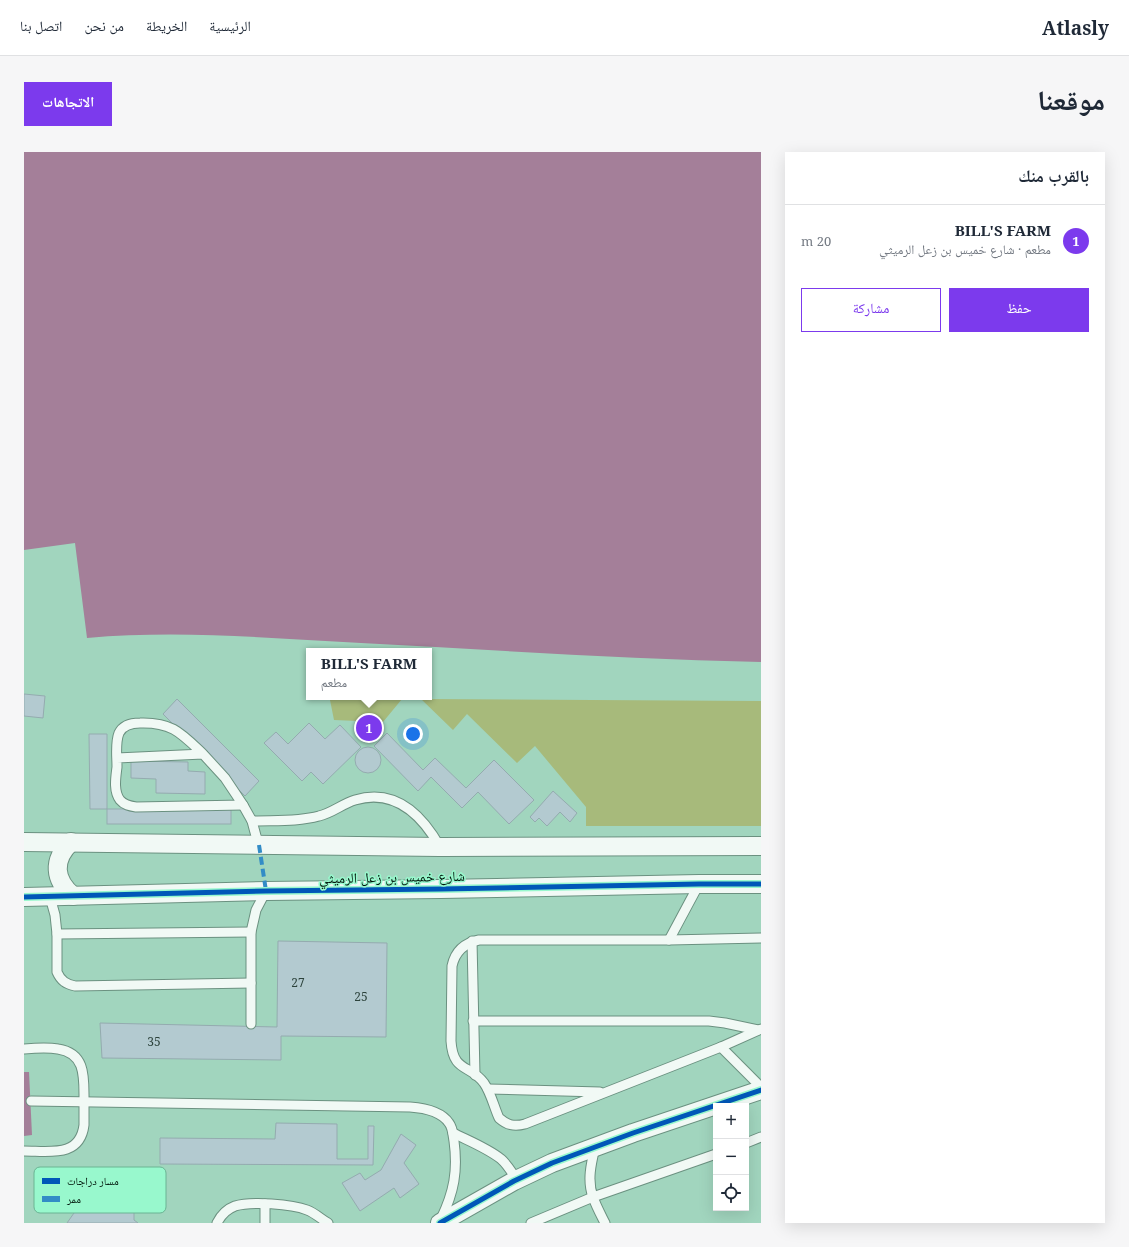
<!DOCTYPE html>
<html lang="ar">
<meta charset="utf-8">
<style>
:root{--surface:#fff;--page:#f6f6f7;--text:#1f2937;--muted:#747a83;--line:#e0e1e3;--accent:#7c3aed}
body{margin:0;font-family:"Noto Serif","Noto Naskh Arabic",serif;background:var(--page);color:var(--text);direction:rtl}
.controls{position:absolute;right:12px;bottom:12px;display:grid;overflow:hidden;border-radius:0px;box-shadow:0 4px 16px #0002}
.controls button{width:36px;height:36px;display:grid;place-items:center;padding:0;border:0;border-bottom:1px solid var(--line);background:var(--surface);color:var(--text);font:20px sans-serif}
.you{position:absolute;left:389px;top:582px;width:14px;height:14px;margin:-10px;border:3px solid #fff;border-radius:50%;background:#1a73e8;box-shadow:0 0 0 6px #1a73e833}
.badge{display:grid;place-items:center;width:26px;height:26px;border-radius:50%;background:var(--accent);color:#fff;font-size:13px;font-weight:700}
.pin{position:absolute;translate:-50% -50%;border:2px solid #fff;box-shadow:0 1px 4px #0006}
.popup{position:absolute;left:282px;top:496px;width:126px;height:52px;box-sizing:border-box;display:grid;place-content:center;border-radius:0px;background:var(--surface);filter:drop-shadow(0 1px 3px #0005);font-size:13px;white-space:nowrap;color:var(--muted)}
.popup b{font-size:15px;color:var(--text)}
.popup::after{content:'';position:absolute;left:50%;top:100%;margin-left:-8px;border:8px solid transparent;border-top-color:var(--surface)}
.list{margin:0;padding:0;list-style:none}
h2{display:flex;justify-content:space-between;align-items:center;height:52px;margin:0;padding:0 16px;font-size:17px}
h2 small{font-size:13px;font-weight:400;color:var(--muted)}
.list li{display:grid;grid-template-columns:26px 1fr auto;gap:12px;align-items:center;box-sizing:border-box;height:72px;padding:0 16px;border-top:1px solid var(--line)}
.list b{display:block;font-size:15px;white-space:nowrap}
.list p{margin:0;font-size:13px;white-space:nowrap;color:var(--muted)}
.list em{font-size:13px;font-style:normal;color:var(--muted)}
.actions{display:flex;gap:8px;padding:12px 16px}
.actions a{flex:1;padding:9px 0;border:1px solid var(--accent);border-radius:0px;text-align:center;font-size:14px;color:var(--accent)}
.actions .main{background:var(--accent);color:#fff}
.icon{flex:none;width:22px;height:22px;fill:none;stroke:currentColor;stroke-width:2;stroke-linecap:round;stroke-linejoin:round}
.map{position:relative;flex:none;width:737px;height:1071px;overflow:hidden;direction:ltr;border-radius:0px}
header{display:flex;align-items:center;gap:24px;box-sizing:border-box;height:56px;padding:0 20px;background:var(--surface);border-bottom:1px solid var(--line)}
header strong{font-size:19px}
nav{display:flex;gap:22px;margin-inline-start:auto;font-size:14px}
.intro{display:flex;align-items:center;justify-content:space-between;box-sizing:border-box;height:96px;padding:0 24px}
h1{margin:0;font-size:28px}
.button{padding:10px 18px;border-radius:0px;background:var(--accent);color:#fff;font-size:14px;font-weight:700}
main{display:flex;gap:24px;padding:0 24px}
aside{flex:1;background:var(--surface);border-radius:0px;box-shadow:0 4px 16px #0002}
.map>svg:first-child{display:block}
</style>
<header>
<strong>Atlasly</strong>
<nav><a>الرئيسية</a><a>الخريطة</a><a>من نحن</a><a>اتصل بنا</a></nav>
</header>
<div class="intro"><h1>موقعنا</h1><a class="button">الاتجاهات</a></div>
<main>
<aside>
<h2>بالقرب منك<small></small></h2>
<ul class="list">
<li><span class="badge">1</span><div><b>BILL'S FARM</b><p>مطعم · شارع خميس بن زعل الرميثي</p></div><em>20 m</em></li>
</ul>
<div class="actions"><a class="main">حفظ</a><a>مشاركة</a></div>
</aside>
<div class="map">
<svg width="737" height="1071" viewBox="0 0 737 1071">
<rect width="100%" height="100%" fill="#a1d5be"/>
<polygon fill="#a7ba7b" points="378,547 359,570 310,568 306,548 397,547 737,549 737,674 562,674 562,655 511,594 493,611 443,562 429,578 397,547"/>
<g fill="#a47f99">
<path d="M0,0H737V510C604,507 470,498 337,491C246,486 154,478 63,486L51,391L0,398Z"/>
<polygon points="0,920 5,920 8,983 0,984"/>
</g>
<g fill="#b3cad0" stroke="#94abaf">
<polygon points="0,542 21,544 19,566 0,564"/>
<polygon points="153,547 235,629 221,644 139,562"/>
<polygon points="285,571 301,587 316,573 337,595 299,632 287,620 278,629 240,591 252,580 264,592"/>
<polygon points="363,581 399,618 411,606 442,636 470,608 510,648 485,672 454,640 438,656 407,625 394,639 350,594"/>
<polygon points="65,582 83,582 83,657 66,657"/>
<circle cx="344" cy="608" r="13"/>
<polygon points="107,609 164,610 164,619 181,620 181,642 132,641 132,627 107,626"/>
<polygon points="529,639 553,661 546,670 536,660 523,674 515,666 511,670 506,665"/>
<rect x="83" y="657" width="124" height="15"/>
<polygon points="254,789 363,791 362,885 257,884 257,908 78,906 76,871 253,875"/>
<polygon points="252,971 313,972 313,1007 344,1007 344,974 350,974 349,1013 136,1012 136,986 251,987"/>
<polygon points="377,982 392,993 380,1011 395,1032 376,1046 370,1036 336,1059 318,1031 336,1021 341,1028 357,1018"/>
<polygon points="94,1040 95,1053 110,1053 110,1068 114,1071 43,1071 50,1061 65,1048 83,1042"/>
</g>
<g fill="none" stroke-linecap="round" stroke-linejoin="round">
<g stroke="#6b9180" stroke-width="11">
<g id="lane">
<path d="M93,606L179,602L201,626L219,653L112,655C106,654 100,653 96,648C89,639 92,624 93,615C93,604 91,591 95,581C99,573 107,571 116,571C148,570 157,581 179,602"/>
<polyline points="219,653 228,669 232,684 235,693"/>
<path d="M228,669C250,668 273,670 295,664C308,661 318,652 331,648C371,636 398,663 416,695"/>
<path d="M26,745L31,763L33,782V820C37,829 42,832 51,834L227,831"/>
<polyline points="33,782 227,780"/>
<path d="M737,786L645,788H455C440,791 431,800 428,814L427,889C429,921 446,912 460,931C467,941 470,955 475,966C483,973 490,975 501,972L697,895L737,877"/>
<polyline points="645,788 675,732"/>
<polyline points="448,789 451,923"/>
<polyline points="449,869 685,869 701,871 734,878"/>
<polyline points="227,872 227,780 232,758 242,739"/>
<polyline points="697,895 737,935"/>
<path d="M0,897C11,896 23,895 34,897C61,901 60,924 60,945C60,954 60,964 60,973C56,1006 25,999 0,999"/>
<polyline points="464,937 576,940"/>
<path d="M7,949L386,955C400,956 417,959 425,971C429,976 429,984 430,989C434,1019 430,1040 417,1067"/>
<path d="M429,981C445,989 463,996 477,1007C484,1013 488,1021 493,1028"/>
<polyline points="722,991 737,985"/>
<path d="M571,995C567,1012 563,1029 569,1045C572,1054 577,1063 581,1071"/>
<path d="M193,1071C197,1063 203,1057 211,1054C227,1049 268,1052 283,1058C291,1061 297,1067 304,1071"/>
<polyline points="241,1071 241,1052"/>
<polyline points="507,1071 569,1045 692,1002"/>
</g>
</g>
<g stroke="#6b9180" stroke-width="20">
<g id="street">
<polyline points="0,690 416,695 737,694"/>
<path d="M47,690C28,708 30,728 49,744"/>
<polyline points="0,745 242,739 417,737 675,732 737,732"/>
<polyline points="416,1071 490,1029 528,1011 609,981 737,938"/>
</g>
</g>
<use href="#lane" stroke="#f1f9f5" stroke-width="9"/>
<use href="#street" stroke="#f1f9f5" stroke-width="18"/>
<polyline stroke="#328cc6" stroke-width="4" stroke-dasharray="8 4" stroke-linecap="butt" points="235,693 242,739"/>
<g stroke="#98f8cd" stroke-width="8">
<g id="cycleway">
<polyline points="0,745 242,739 417,737 675,732 737,732"/>
<polyline points="416,1071 490,1029 528,1011 609,981 737,938"/>
</g>
</g>
<use href="#cycleway" stroke="#0057b8" stroke-width="5"/>
</g>
<g text-anchor="middle" stroke-width="3" stroke-linejoin="round" paint-order="stroke">
<g font-size="12" fill="#2d433c">
<text x="274" y="835">27</text>
<text x="337" y="849">25</text>
<text x="130" y="894">35</text>
</g>
<g font-size="14" fill="#00160b" stroke="#98f8cd">
<text transform="translate(368 725) rotate(-1)" y="5">شارع خميس بن زعل الرميثي</text>
</g>
</g>
<rect x="10" y="1015" width="132" height="46" rx="6" fill="#98f8cd" stroke="#6ab493" stroke-width="1"/>
<rect x="18" y="1026" width="18" height="6" fill="#0057b8"/>
<rect x="18" y="1044" width="18" height="6" fill="#328cc6"/>
<g font-size="11" fill="#00160b">
<text x="43" y="1033">مسار دراجات</text>
<text x="43" y="1051">ممر</text>
</g>
</svg>
<div class="controls">
<button>+</button>
<button>−</button>
<button><svg class="icon" aria-label="locate" viewBox="0 0 24 24"><circle cx="12" cy="12" r="6"/><path d="M12 2v4M12 18v4M2 12h4M18 12h4"/></svg></button>
</div>
<div class="you"></div>
<div class="pin badge" style="left:345px;top:576px">1</div>
<div class="popup"><b>BILL'S FARM</b>مطعم</div>
</div>
</main>
